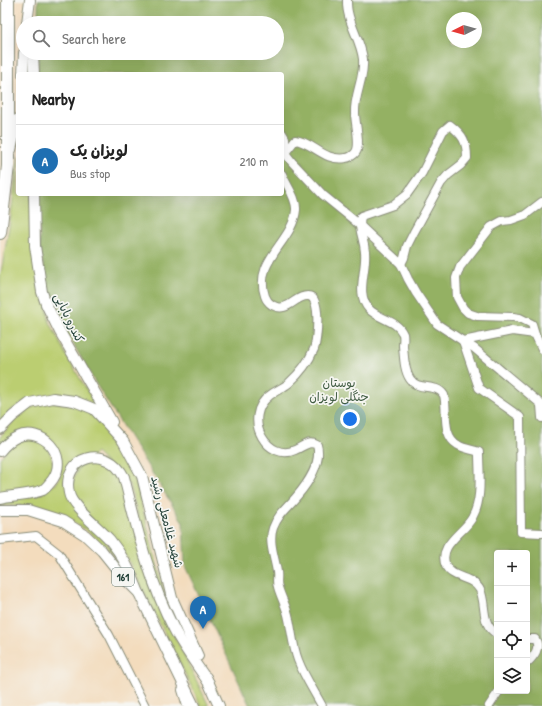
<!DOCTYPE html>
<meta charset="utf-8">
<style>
:root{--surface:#fff;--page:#f2f2f2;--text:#222;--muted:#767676;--line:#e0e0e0;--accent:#1f6fb2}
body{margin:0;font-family:"Patrick Hand","Playpen Sans Arabic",sans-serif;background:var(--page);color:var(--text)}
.controls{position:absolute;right:12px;bottom:12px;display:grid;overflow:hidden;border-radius:4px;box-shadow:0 4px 16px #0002}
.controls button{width:36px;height:36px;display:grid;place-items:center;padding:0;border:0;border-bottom:1px solid var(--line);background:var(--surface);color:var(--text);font:20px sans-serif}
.compass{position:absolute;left:446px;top:12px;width:36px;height:36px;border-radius:50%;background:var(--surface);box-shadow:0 4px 16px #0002;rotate:265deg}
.you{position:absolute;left:350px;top:419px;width:14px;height:14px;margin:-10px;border:3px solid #fff;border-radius:50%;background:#1a73e8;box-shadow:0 0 0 6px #1a73e833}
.badge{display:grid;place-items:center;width:26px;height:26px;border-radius:50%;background:var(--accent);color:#fff;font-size:13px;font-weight:700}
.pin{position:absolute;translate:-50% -33px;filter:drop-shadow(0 1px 2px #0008)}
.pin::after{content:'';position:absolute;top:21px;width:14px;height:12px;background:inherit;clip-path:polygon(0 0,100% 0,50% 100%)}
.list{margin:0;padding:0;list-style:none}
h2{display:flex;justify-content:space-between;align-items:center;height:52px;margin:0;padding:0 16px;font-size:17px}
h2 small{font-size:13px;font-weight:400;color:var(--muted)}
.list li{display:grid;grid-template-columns:26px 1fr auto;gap:12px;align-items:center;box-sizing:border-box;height:72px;padding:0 16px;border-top:1px solid var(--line)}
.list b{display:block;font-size:15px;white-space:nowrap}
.list p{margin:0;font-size:13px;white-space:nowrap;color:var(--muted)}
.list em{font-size:13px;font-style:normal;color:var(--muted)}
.icon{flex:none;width:22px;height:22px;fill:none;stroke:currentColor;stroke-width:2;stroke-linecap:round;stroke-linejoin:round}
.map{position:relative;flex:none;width:542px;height:706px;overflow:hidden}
.search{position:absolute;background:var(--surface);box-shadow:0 4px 16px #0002;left:16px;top:16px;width:268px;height:44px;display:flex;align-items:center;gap:10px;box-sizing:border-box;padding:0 14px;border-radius:22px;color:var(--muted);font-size:15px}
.panel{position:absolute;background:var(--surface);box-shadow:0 4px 16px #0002;left:16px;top:72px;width:268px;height:124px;border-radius:4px}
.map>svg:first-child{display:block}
</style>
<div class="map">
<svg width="542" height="706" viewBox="0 0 542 706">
<rect width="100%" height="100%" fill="#f6f6f2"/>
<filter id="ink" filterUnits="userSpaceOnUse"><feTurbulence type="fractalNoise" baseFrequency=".025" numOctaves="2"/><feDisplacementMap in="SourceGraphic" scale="8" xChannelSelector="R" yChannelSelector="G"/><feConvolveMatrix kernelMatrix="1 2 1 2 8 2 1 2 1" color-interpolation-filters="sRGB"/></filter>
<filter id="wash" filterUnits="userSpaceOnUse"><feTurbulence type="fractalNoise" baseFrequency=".012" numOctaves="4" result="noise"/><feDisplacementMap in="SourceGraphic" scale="16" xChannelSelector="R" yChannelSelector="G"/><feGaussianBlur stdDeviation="0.9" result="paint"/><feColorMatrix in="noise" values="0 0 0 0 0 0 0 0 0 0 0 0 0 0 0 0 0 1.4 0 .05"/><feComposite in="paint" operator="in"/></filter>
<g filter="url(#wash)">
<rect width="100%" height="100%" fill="#f3dcbd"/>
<g fill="#bbce71" stroke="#6d8652">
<polygon points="18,156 18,194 31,194 49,320 66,355 94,402 100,409 86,400 74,397 26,401 13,409 0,422 0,278 11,215"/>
<path d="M54,402L76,405L93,414L118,442L123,453L136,483L164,591L177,625L151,568L130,486L96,453L64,481L128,573C120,564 113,553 104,545C75,518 40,502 0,506V501L56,484L60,476L61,467L43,434L0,446V437L14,421L29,409L35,406Z"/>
<polygon points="28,437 47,445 54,464 50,479 39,487 0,494 0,458 10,446"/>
<path d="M102,461L119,474L156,598L209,706H201L127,558L77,503L71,486C79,465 79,463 102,461Z"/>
</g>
<path fill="#94b163" stroke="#5a774c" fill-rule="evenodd" d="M38,0H542V706H250L185,566L183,522L96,384L54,310L47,286L40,247L38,194H282V74H38V53H277V23H38ZM452,18H476V42H452ZM497,553H527V691H497Z"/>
</g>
<g filter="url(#ink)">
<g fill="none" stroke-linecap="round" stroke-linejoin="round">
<g stroke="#898c78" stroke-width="10">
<g id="minor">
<polyline points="282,133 285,138 285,153 292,162 323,195 355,221 401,264 408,279 416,293 437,324 463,341 512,331 535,334 542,349"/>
<path d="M284,154L295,140C313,142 324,162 346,158C349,158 354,155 356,152C361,144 355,123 355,113C354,95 365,77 363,59C361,42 351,28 348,12C347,8 347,4 347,0"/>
<path d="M282,174C286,185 297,198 296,210C293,242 253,260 265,296C266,299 269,303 272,305C288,314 295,295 308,296C322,296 317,340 314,349C309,361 299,374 289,383C283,388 275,391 269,396C256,406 254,423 262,437C269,449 282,456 295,450C303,447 308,440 317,445C322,462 308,483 297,496C288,507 278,514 273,528C268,542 275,558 277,572C278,577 276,583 278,587C281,598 287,607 289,619C292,633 293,647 298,660C304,676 314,691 322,706"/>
<path d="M401,264L404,258L407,246L414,232L441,183L448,175L461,165L467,158C467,142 463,135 450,125L443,131L422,173L407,194L393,205L361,216C358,233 364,237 365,252C367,270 355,294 369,309C378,319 397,320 403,334C404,338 403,342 403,346C404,357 404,370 410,379C419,392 435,382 444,395C448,411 441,435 458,445C464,449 472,449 479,452C479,474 483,499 472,518C464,533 437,545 446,566C452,579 473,576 480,590C487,605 480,624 497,634"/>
<polyline points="535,334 532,324 520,318 513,317 477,316 468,313 463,308 457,297 456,278 460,267 491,227 502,221 511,220 525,215 542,202"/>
<polyline points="463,341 479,388 520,417 521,532 542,533"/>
<polyline points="463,341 474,348 542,405"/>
<polyline points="541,405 542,418"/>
<polyline points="0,540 36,536 59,554 109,635 145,706"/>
<path d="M527,639H535C541,648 534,656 527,663"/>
<polyline points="182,690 187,706"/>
<polyline points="489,706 499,691"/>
</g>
</g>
<g stroke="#898c78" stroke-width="12">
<g id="major">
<polyline points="27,23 30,0"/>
<polyline points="33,53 34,74"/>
<polyline points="23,74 24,53"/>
<polyline points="11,150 18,119"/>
<polyline points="34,194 35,246 42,292 46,304 60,332 112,422"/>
<polyline points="0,429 13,416 30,403 53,398 74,401 94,409 123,441 142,476 172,598 198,656"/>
<path d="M0,451C5,445 10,440 17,437C42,426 69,455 53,479C50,483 47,487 43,490C32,495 12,495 0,498"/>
<polyline points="0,510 28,510 63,521 85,535 102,551 122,576 139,593 194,706"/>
<path d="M139,593C132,574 124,557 110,540C100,528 71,507 69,493C61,456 107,443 124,477C137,529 149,581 174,629C183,647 197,665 209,683"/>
<polyline points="206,677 219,706"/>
</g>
</g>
<g stroke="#898c78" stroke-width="14">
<polyline id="highway" points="0,233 8,166 8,0"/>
</g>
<use href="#minor" stroke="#fff" stroke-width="8"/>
<use href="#major" stroke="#fff" stroke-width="10"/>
<use href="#highway" stroke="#fff" stroke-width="12"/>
</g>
</g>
<g text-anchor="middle" stroke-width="3.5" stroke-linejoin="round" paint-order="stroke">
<rect fill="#f6f6f2" stroke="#60746d" stroke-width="1" x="112" y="568" width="22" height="18" rx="3"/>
<g font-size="11" font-weight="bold" fill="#1f3d34">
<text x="123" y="581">161</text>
</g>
<g font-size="12" fill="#1f3d34" stroke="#f6f6f2">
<text transform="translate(69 318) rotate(64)" y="4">کندرو بابایی</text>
<text transform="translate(167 522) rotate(75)" y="4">شهید غلامعلی رشید</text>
</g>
<g font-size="12" fill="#3e5a40" stroke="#f6f6f2">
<text x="339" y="387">بوستان<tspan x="339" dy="14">جنگلی لویزان</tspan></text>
</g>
</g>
</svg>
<div class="controls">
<button>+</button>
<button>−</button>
<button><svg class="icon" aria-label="locate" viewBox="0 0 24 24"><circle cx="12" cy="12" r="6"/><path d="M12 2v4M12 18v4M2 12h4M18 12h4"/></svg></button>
<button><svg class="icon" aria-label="layers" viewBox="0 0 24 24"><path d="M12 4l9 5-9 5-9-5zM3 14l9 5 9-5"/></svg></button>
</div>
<svg class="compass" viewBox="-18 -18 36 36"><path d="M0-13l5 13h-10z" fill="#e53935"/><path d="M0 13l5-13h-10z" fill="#767676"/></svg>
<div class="you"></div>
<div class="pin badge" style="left:203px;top:629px">A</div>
<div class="search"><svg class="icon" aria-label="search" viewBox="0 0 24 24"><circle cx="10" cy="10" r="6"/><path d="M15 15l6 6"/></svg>Search here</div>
<section class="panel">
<h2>Nearby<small></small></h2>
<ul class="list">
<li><span class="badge">A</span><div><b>لویزان یک</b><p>Bus stop</p></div><em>210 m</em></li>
</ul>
</section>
</div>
